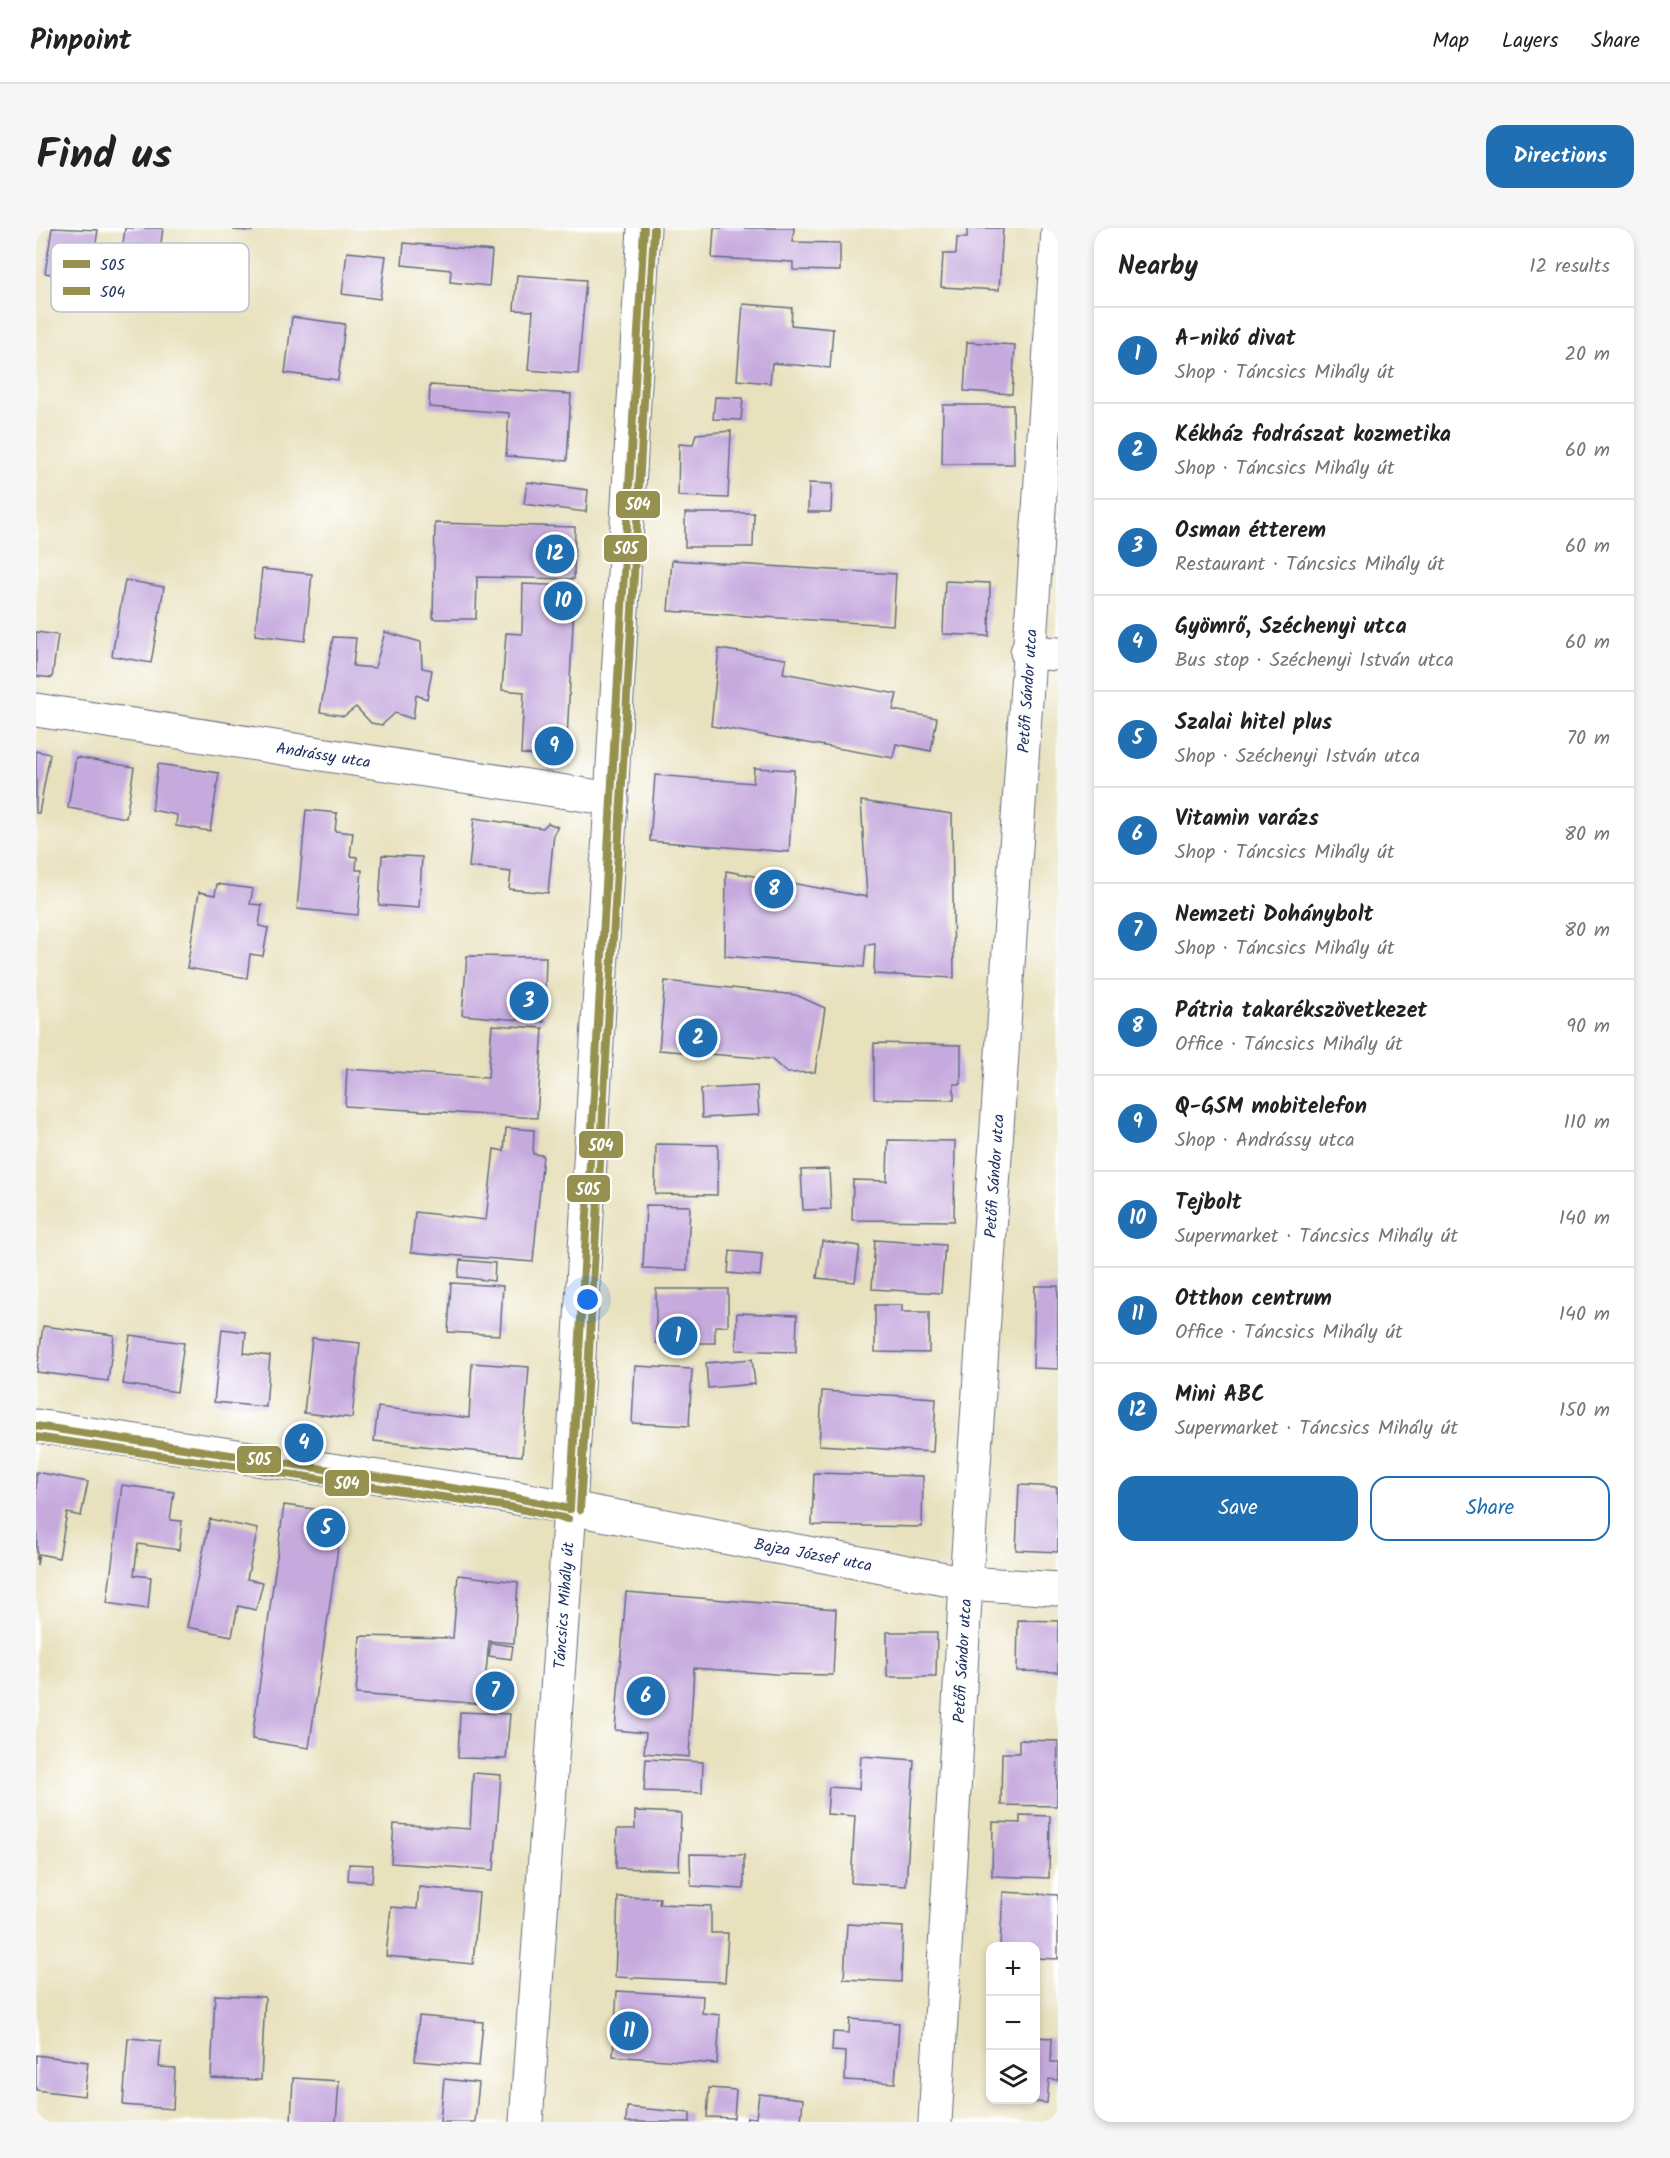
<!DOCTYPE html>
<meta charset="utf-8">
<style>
:root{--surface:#fff;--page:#f6f6f6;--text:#222;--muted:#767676;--line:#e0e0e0;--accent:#1f6fb2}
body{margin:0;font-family:Kalam,sans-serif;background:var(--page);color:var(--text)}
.controls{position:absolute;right:18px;bottom:18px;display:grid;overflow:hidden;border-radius:12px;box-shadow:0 3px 9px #0003}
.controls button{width:54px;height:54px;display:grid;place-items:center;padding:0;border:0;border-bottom:2px solid var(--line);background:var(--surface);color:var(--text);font:30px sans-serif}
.you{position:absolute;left:552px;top:1072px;width:21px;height:21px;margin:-15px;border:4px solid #fff;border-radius:50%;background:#1a73e8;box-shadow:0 0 0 9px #1a73e833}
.badge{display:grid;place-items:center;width:39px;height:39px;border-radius:50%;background:var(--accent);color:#fff;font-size:20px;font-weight:700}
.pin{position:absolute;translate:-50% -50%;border:3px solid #fff;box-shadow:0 2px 6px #0006}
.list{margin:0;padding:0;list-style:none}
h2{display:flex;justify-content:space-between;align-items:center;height:78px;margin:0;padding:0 24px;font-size:26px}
h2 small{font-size:20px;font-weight:400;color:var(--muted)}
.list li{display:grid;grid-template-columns:39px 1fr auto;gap:18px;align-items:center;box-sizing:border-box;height:96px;padding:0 24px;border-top:2px solid var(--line)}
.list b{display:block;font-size:22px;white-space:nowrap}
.list p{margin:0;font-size:20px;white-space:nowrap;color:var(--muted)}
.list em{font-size:20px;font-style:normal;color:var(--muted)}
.actions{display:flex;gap:12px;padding:18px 24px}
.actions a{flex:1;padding:14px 0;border:2px solid var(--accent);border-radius:18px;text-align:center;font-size:21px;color:var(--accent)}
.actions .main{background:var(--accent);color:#fff}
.icon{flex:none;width:33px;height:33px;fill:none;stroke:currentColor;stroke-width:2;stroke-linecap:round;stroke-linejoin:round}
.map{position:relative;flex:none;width:1022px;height:1894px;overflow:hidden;border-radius:18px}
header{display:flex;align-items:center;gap:36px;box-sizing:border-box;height:84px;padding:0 30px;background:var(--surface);border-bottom:2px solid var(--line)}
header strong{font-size:28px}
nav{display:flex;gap:33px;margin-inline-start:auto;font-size:21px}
.intro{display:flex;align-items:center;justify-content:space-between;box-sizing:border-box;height:144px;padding:0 36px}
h1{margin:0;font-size:42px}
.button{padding:15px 27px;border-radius:18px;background:var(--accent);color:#fff;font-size:21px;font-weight:700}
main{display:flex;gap:36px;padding:0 36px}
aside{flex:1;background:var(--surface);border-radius:18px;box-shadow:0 3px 9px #0003}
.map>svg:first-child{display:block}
</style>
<header>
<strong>Pinpoint</strong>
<nav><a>Map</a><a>Layers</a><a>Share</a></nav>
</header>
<div class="intro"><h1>Find us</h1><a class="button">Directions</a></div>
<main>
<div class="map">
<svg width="1022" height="1894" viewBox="0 0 1022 1894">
<rect width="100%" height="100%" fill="#fff"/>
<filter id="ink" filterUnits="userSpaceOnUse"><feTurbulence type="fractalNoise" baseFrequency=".0167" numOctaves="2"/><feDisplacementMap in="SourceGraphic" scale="12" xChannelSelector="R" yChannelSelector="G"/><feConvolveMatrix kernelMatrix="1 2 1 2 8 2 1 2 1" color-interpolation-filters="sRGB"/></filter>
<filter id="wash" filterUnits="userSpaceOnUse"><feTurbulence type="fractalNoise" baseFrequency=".008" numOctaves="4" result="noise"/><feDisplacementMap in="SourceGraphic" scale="24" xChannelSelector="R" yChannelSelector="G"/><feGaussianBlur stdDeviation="1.35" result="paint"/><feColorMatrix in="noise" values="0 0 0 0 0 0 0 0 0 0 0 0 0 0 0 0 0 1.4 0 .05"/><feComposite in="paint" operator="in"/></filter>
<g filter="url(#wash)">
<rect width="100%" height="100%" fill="#e8e1bd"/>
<g id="blocks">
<g fill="#c6aade">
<polygon points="16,0 62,2 54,52 9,45"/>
<polygon points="89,0 127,0 121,44 84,39"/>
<polygon points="198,0 216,0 216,3 198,2"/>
<polygon points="678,0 758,0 757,14 804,15 804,43 757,42 757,34 676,30"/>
<polygon points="931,0 967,0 963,62 905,59 907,26 920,26 921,10 931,10"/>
<polygon points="368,15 456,23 453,58 414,54 415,42 366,37"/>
<polygon points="311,24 350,28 344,71 306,66"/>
<polygon points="481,47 550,52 542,146 492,142 497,83 478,82"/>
<polygon points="707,76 756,80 755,97 797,101 794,140 736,135 734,155 701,152"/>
<polygon points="256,89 309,96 302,152 249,145"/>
<polygon points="931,114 979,117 976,166 928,163"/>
<polygon points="394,157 535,166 531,233 470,228 473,185 393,179"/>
<polygon points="679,169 707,170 705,192 677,191"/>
<polygon points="907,177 977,177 978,236 906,236"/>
<polygon points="695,203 692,270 642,268 643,216 657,217 660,206"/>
<polygon points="491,254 552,262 550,284 488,276"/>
<polygon points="773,255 796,256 795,284 772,284"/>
<polygon points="649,285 718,285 717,319 649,319"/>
<polygon points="399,295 539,299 538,351 441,349 440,391 397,391"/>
<polygon points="636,332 860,346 857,397 632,383"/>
<polygon points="226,341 276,346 269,413 219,407"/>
<polygon points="89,352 128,359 115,435 76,428"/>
<polygon points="909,353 954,355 953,408 907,406"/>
<polygon points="487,356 539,358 530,529 485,526 488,464 466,462 470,405 486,406"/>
<polygon points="0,404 22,407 16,450 0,448"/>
<polygon points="349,404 385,414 386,440 396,442 391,471 380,467 377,491 359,485 346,497 335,495 320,479 308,488 284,484 297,409 320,410 317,438 339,440"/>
<polygon points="683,421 750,431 747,445 861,466 857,482 901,490 895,523 860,516 857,530 675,498"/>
<polygon points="0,523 14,526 3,585 0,585"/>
<polygon points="40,529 98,539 90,590 32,580"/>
<polygon points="122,536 183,545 174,603 140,598 141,587 116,582"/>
<polygon points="718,540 758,542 753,624 614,613 619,547 717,555"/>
<polygon points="825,573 916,586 918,750 838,746 839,716 830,717 828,739 689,728 690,643 831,669"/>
<polygon points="270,582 301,585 299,603 317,605 314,628 321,629 320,642 326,642 322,687 261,681"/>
<polygon points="438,590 507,600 512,595 522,599 518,605 512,665 473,661 475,644 433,639"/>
<polygon points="346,627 386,629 383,680 343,677"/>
<polygon points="181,656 217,661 214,676 226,677 223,698 232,700 227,728 214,726 211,750 151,740 163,664 179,667"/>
<polygon points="431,728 510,729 508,794 426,787"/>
<polygon points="629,753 760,767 789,780 779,844 751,845 735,831 623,822"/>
<polygon points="456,797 507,800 501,890 309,878 311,841 452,850"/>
<polygon points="838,815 925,817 925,856 918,856 918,872 838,871"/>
<polygon points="721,858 723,887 666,890 665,861"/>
<polygon points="470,900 498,902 497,926 507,927 497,1034 375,1024 379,984 450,992 458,921 468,923"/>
<polygon points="852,912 919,913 918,993 816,992 817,952 851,953"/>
<polygon points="620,916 682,917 681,967 619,966"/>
<polygon points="793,941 795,981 767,982 765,942"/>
<polygon points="610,977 654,978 651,1042 607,1040"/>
<polygon points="839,1012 909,1017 905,1065 836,1061"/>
<polygon points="786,1013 824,1018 819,1054 781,1050"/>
<polygon points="694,1023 726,1026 724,1048 692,1045"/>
<polygon points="424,1032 459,1035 458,1053 422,1049"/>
<polygon points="415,1055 467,1058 464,1107 412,1104"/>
<polygon points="999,1058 1022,1058 1022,1141 997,1140"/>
<polygon points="620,1061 692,1061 692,1098 679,1098 679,1115 620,1115"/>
<polygon points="839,1077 866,1077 866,1084 893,1084 893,1125 839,1124"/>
<polygon points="701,1085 761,1087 760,1124 700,1122"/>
<polygon points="7,1098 78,1107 72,1153 1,1144"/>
<polygon points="186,1101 210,1104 208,1125 234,1128 230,1179 178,1174"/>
<polygon points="94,1107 148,1115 141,1164 87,1156"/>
<polygon points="276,1110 324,1115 316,1190 268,1185"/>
<polygon points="716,1131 719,1156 672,1160 670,1135"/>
<polygon points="436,1135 493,1139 486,1228 338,1213 342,1179 433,1190"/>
<polygon points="599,1138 656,1141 653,1198 596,1195"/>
<polygon points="786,1163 900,1170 897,1224 783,1217"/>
<polygon points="0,1244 52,1254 45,1288 31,1285 23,1330 3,1326 1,1337"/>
<polygon points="778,1245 887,1248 886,1299 776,1297"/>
<polygon points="86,1257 138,1264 134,1292 146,1293 143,1322 102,1316 98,1347 115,1349 112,1381 71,1375"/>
<polygon points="983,1257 1021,1259 1022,1324 980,1322"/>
<polygon points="248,1277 307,1285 273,1520 216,1511"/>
<polygon points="174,1291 222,1301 211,1351 227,1354 220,1382 202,1378 196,1408 151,1399"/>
<polygon points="422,1347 482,1354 478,1415 453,1413 447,1476 320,1466 324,1408 417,1410"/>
<polygon points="590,1364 800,1381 797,1447 739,1446 658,1440 653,1529 608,1525 610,1505 579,1502"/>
<polygon points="982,1392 1022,1393 1022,1444 981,1443"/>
<polygon points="851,1404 901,1404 900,1449 851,1449"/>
<polygon points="455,1415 477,1418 475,1431 453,1428"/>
<polygon points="453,1448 470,1450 466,1478 449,1476"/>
<polygon points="424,1484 474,1486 470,1531 422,1530"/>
<polygon points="983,1512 1022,1513 1021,1578 965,1577 966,1525 983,1525"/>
<polygon points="825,1528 878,1532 870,1658 815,1655 819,1588 791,1586 793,1559 823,1561"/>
<polygon points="610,1531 667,1534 666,1565 608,1563"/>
<polygon points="437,1545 465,1547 458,1642 355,1635 358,1596 434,1601"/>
<polygon points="599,1583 645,1585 643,1642 580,1640 581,1601 599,1601"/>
<polygon points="984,1587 1014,1588 1013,1650 956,1648 957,1594 984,1595"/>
<polygon points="654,1626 708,1627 708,1661 655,1658"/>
<polygon points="313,1636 337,1637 336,1654 312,1652"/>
<polygon points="383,1659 443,1665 437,1736 350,1728 355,1679 381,1681"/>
<polygon points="967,1664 1022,1667 1022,1731 999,1730 999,1718 964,1718"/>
<polygon points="582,1669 624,1670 623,1676 675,1678 675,1705 692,1705 689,1754 579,1749"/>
<polygon points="811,1696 867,1699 865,1754 808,1751"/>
<polygon points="581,1763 667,1768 666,1785 684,1787 681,1836 577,1828"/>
<polygon points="179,1767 229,1769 225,1852 175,1850"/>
<polygon points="383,1788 447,1794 443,1838 379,1833"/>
<polygon points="814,1791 863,1795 859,1855 809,1852 810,1824 796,1823 797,1804 813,1805"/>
<polygon points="999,1809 1016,1810 1015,1834 1022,1834 1022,1852 1013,1851 1011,1875 989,1873 999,1872"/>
<polygon points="92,1810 125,1813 123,1839 139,1840 137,1881 87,1877"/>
<polygon points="0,1827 52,1834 48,1868 0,1862"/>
<polygon points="257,1850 303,1853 300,1894 255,1894"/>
<polygon points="408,1851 443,1855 439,1894 404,1894"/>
<polygon points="673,1860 700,1862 698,1890 671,1889"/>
<polygon points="723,1866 767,1871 765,1894 710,1894 711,1889 720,1890"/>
<polygon points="591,1879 654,1885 654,1894 590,1894"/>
</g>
</g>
</g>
<g filter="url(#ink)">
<use href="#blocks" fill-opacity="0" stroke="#636d7f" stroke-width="1.5"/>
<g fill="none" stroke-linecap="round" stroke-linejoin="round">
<g stroke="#636d7f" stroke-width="35">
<g id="minor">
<polyline points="991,424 1022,426"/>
<path id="s1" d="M0,482L576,571"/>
<path id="s2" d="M0,1198L476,1269L930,1355L1022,1361"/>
<path id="s3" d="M490,1894L534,1281L608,0"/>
<path id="s4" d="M899,1894L930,1355L1022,2"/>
</g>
</g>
<use href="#minor" stroke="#fff" stroke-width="33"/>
<g stroke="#fff" stroke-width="12">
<g id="bus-1">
<polyline points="0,1198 476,1269 534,1281"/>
<polyline points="534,1281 608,0"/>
</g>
</g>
<g stroke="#fff" stroke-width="12">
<g id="bus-2">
<polyline points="0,1209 474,1279 532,1291"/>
<polyline points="544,1282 618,1"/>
</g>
</g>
<use href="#bus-1" stroke="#96914f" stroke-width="8"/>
<use href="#bus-2" stroke="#96914f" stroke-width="8"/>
</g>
</g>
<g text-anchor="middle" stroke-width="4.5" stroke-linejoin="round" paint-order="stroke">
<g font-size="16" fill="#1b2f5e" stroke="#fff">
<text dy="6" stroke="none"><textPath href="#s4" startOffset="1434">Petőfi Sándor utca</textPath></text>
<text dy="6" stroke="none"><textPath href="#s1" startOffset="291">Andrássy utca</textPath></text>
<text dy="6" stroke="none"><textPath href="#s4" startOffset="948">Petőfi Sándor utca</textPath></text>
<text dy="6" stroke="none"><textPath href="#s2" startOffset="788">Bajza József utca</textPath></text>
<text dy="6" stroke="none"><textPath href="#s3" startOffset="518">Táncsics Mihály út</textPath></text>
<text dy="6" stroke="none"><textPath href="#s4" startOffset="462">Petőfi Sándor utca</textPath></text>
</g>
</g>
<rect x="15" y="15" width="198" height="69" rx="9" fill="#fff" stroke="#bbc1cf" stroke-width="1.5"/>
<rect x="27" y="32" width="27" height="8" fill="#96914f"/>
<rect x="27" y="59" width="27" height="8" fill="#96914f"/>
<g font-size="16" fill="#1b2f5e">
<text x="64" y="42">505</text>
<text x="64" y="69">504</text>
</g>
<g stroke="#fff" stroke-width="2">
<rect x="579" y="262" width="46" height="29" rx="6" fill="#96914f"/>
<rect x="567" y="306" width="45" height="29" rx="6" fill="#96914f"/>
<rect x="542" y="902" width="46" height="29" rx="6" fill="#96914f"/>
<rect x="530" y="946" width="45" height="29" rx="6" fill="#96914f"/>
<rect x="200" y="1217" width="46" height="29" rx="6" fill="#96914f"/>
<rect x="288" y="1241" width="46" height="28" rx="6" fill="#96914f"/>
</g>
<g font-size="16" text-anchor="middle" font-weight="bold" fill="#fff">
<text x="602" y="282">504</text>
<text x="590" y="326">505</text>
<text x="565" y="923">504</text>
<text x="552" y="967">505</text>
<text x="223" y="1237">505</text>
<text x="311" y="1261">504</text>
</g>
</svg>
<div class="controls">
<button>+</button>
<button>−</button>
<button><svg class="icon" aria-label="layers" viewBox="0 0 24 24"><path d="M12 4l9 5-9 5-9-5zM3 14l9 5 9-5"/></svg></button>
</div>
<div class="you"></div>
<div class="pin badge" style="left:642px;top:1108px">1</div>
<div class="pin badge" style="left:662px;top:810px">2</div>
<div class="pin badge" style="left:493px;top:773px">3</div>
<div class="pin badge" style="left:268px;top:1215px">4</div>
<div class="pin badge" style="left:290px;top:1300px">5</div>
<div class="pin badge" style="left:610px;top:1468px">6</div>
<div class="pin badge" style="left:459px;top:1463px">7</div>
<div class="pin badge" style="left:738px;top:661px">8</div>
<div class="pin badge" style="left:518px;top:518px">9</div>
<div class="pin badge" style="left:527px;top:373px">10</div>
<div class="pin badge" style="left:593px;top:1803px">11</div>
<div class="pin badge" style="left:519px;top:326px">12</div>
</div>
<aside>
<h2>Nearby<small>12 results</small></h2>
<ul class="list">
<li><span class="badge">1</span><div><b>A-nikó divat</b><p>Shop · Táncsics Mihály út</p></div><em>20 m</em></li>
<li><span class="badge">2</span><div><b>Kékház fodrászat kozmetika</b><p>Shop · Táncsics Mihály út</p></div><em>60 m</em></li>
<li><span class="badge">3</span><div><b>Osman étterem</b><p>Restaurant · Táncsics Mihály út</p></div><em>60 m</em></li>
<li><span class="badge">4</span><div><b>Gyömrő, Széchenyi utca</b><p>Bus stop · Széchenyi István utca</p></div><em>60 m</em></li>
<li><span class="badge">5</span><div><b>Szalai hitel plus</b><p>Shop · Széchenyi István utca</p></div><em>70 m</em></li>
<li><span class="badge">6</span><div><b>Vitamin varázs</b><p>Shop · Táncsics Mihály út</p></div><em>80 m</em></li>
<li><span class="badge">7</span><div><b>Nemzeti Dohánybolt</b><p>Shop · Táncsics Mihály út</p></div><em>80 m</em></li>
<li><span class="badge">8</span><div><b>Pátria takarékszövetkezet</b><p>Office · Táncsics Mihály út</p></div><em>90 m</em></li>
<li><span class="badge">9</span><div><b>Q-GSM mobitelefon</b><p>Shop · Andrássy utca</p></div><em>110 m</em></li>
<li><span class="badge">10</span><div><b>Tejbolt</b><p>Supermarket · Táncsics Mihály út</p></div><em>140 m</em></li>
<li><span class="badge">11</span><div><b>Otthon centrum</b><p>Office · Táncsics Mihály út</p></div><em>140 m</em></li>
<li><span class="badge">12</span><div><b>Mini ABC</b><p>Supermarket · Táncsics Mihály út</p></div><em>150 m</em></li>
</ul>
<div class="actions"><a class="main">Save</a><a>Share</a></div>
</aside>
</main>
